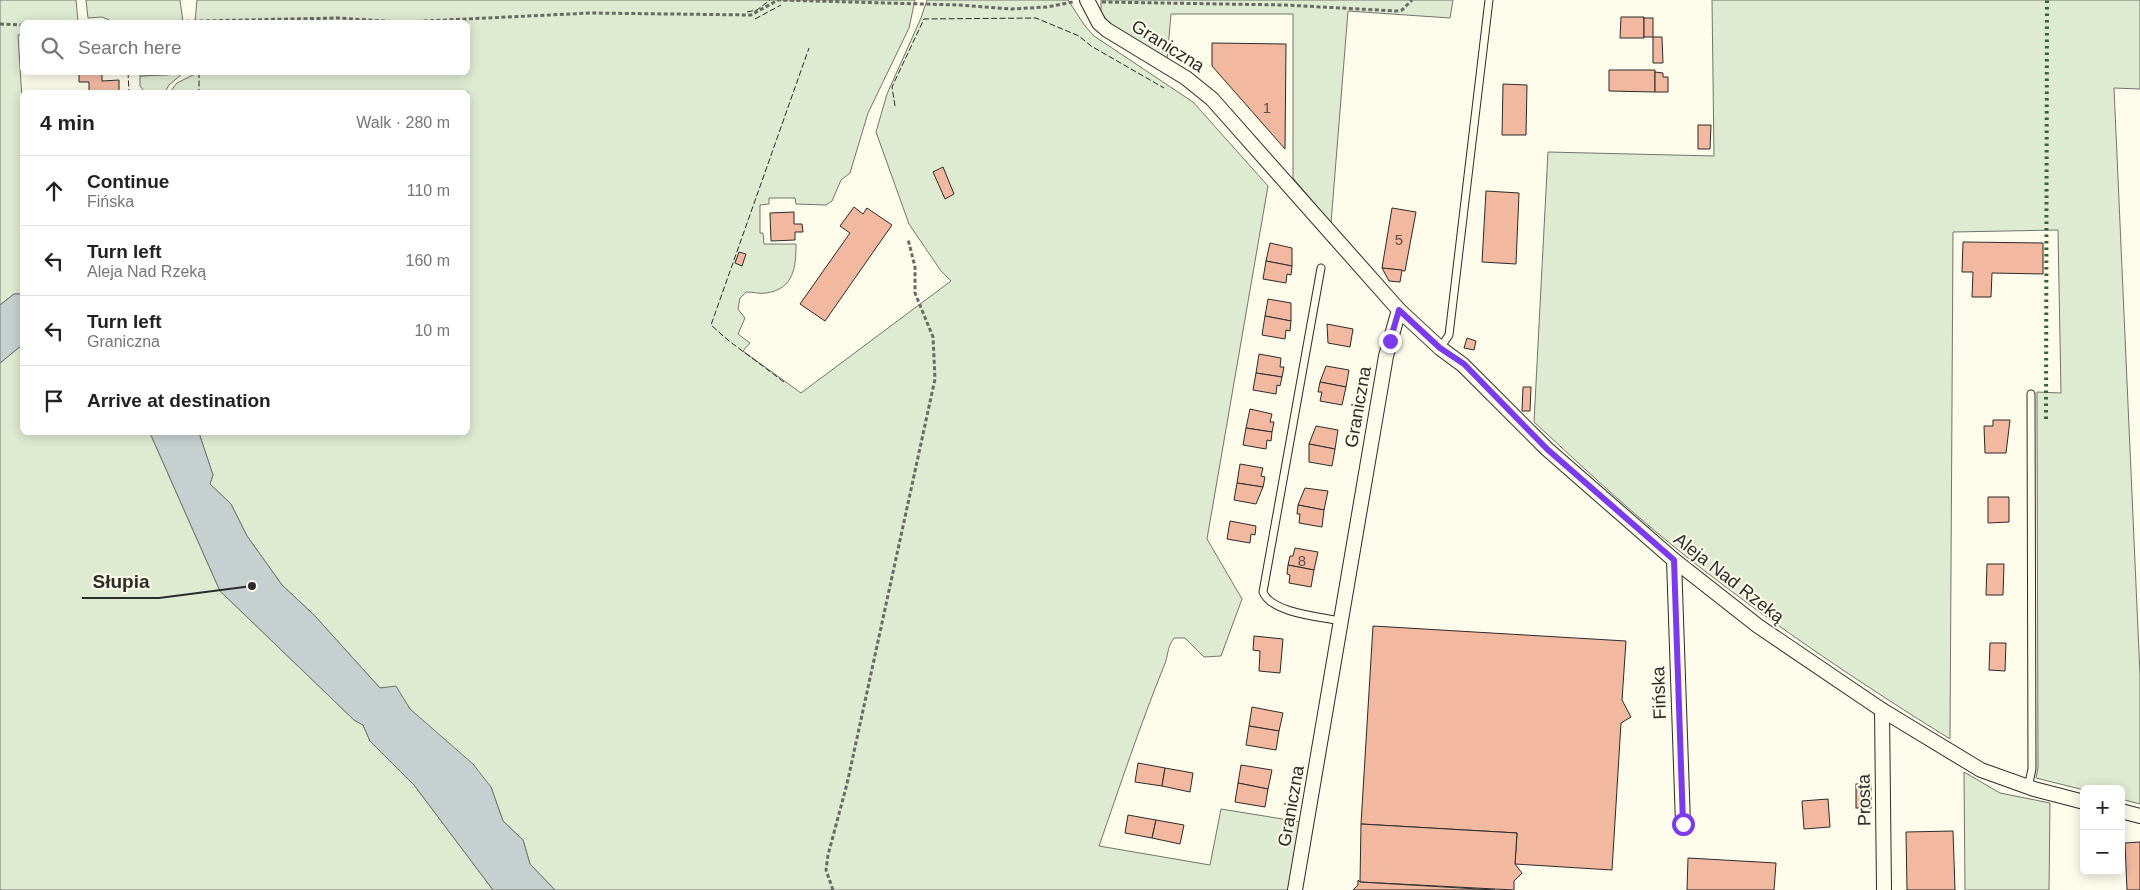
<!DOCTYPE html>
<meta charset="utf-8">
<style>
:root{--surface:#fff;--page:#f6f6f6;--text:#222;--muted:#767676;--line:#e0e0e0}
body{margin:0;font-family:Helvetica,sans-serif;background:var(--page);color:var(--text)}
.controls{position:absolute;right:15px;bottom:15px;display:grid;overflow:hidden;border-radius:8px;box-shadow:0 2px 12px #0003}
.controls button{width:45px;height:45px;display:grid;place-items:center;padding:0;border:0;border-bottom:1px solid var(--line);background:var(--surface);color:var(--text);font:25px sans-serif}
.stop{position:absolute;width:15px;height:15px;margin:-11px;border:4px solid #7c3aed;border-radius:50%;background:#fff}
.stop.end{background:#7c3aed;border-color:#fff;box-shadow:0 1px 5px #0008}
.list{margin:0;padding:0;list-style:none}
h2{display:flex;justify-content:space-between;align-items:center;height:65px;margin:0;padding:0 20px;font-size:21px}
h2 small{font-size:16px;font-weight:400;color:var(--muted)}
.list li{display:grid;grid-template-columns:32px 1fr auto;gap:15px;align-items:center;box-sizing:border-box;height:70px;padding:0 20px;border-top:1px solid var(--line)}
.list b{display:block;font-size:19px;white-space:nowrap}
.list p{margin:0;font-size:16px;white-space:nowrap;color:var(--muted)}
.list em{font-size:16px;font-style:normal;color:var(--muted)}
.icon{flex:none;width:28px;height:28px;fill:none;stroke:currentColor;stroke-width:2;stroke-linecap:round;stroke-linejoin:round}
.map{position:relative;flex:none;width:2140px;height:890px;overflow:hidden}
.search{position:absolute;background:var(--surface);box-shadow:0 2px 12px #0003;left:20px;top:20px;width:450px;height:55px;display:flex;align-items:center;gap:12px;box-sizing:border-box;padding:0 18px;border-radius:8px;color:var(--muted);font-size:19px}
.panel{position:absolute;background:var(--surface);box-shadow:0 2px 12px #0003;left:20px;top:90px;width:450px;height:345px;border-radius:8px}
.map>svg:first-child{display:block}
</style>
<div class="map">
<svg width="2140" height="890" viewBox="0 0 2140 890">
<rect width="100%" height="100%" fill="#fdfbea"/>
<g fill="#deebd1" stroke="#74746e">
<polygon points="0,0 76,0 78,22 22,22 22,35 18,35 22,99 22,294 14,294 0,305"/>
<polygon points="86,0 180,0 183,22 114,22 102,17 88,18"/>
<path d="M197,0H915L909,28L868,113L850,173L841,180L832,201L826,205L796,204L795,198H769V204L760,205V233H763L764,244H796C796,267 794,289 766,293C760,294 753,292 746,292L740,298L738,309L745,318L738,334L750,343L743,351L801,393L951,281L941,271L909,224L876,132L887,94L921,18L927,0H1068L1085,26L1094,36L1193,102L1268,186L1207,539L1242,599L1221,656L1204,657L1185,638H1174C1166,649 1169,655 1164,666C1140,725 1120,786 1099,846L1210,865L1221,809L1301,822L1289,890H555L530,864L523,840L503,821L491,787L410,709L396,687L380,688L314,615L282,585L247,536L231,504L210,484L213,475L199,433L468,432V92H170L177,83L197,73L468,72V22H195Z"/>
<polygon points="1101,0 1453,0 1450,18 1348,11 1331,223 1293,178 1293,14 1171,14 1167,60 1111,26 1101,12"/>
<path d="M1712,0H2140V89L2114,88L2140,675V804L2121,799V789L2084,790L2036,778L2038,768L2037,392L2061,393L2058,230L1953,232L1950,739C1863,685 1778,628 1697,565C1640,521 1587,471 1534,422L1548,152L1714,156Z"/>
<polygon points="182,74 169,85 165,92 145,92 140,86 140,76"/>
<polygon points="22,345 22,432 150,433 220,591 354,720 363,725 370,741 414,785 493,890 0,890 0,363"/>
<polygon points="1964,772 2000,793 2050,803 2049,890 1965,890"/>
</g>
<polygon fill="#eceadb" stroke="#74746e" points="181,73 181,74 140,76 139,73"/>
<g fill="#c7d0d0" stroke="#74746e">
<polygon points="14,294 22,294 22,345 0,363 0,305"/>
<polygon points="150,433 199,433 213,475 210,484 231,504 247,536 282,585 314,615 380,688 396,686 410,709 473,764 491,787 503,821 523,840 530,864 555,890 493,890 414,785 370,741 363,725 354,720 220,591"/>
</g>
<g fill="#f2b8a0" stroke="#2b2b2b">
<polygon points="1621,17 1644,17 1644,38 1620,38"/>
<rect x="1644" y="18" width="9" height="19"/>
<polygon points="1653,37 1662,37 1663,63 1653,63"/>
<polygon points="1212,43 1286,44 1285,149 1212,66"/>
<polygon points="1609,70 1655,70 1655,92 1609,91"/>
<polygon points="79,72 102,72 102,81 119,80 119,92 89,92 89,82 79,82"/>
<polygon points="1655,72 1663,73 1663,77 1668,77 1668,92 1655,92"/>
<polygon points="1503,84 1527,85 1526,135 1502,135"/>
<polygon points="1698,125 1711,125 1710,149 1698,149"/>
<polygon points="943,167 954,194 945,199 933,172"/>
<polygon points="1486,191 1519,193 1516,264 1482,262"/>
<polygon points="854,207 863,214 867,208 892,225 825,321 800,304 850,233 840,226"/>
<polygon points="1392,208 1416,212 1405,271 1382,268"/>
<polygon points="794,212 794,224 802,224 803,232 795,232 795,240 771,241 770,213"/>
<polygon points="1963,242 2043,243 2043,274 1992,273 1991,297 1972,297 1973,272 1962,272"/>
<polygon points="1270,243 1292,248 1292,266 1266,261"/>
<polygon points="739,252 746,254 742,266 735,263"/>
<polygon points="1266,261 1292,266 1291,275 1287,274 1286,283 1263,279"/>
<polygon points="1382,268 1402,270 1400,282 1389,281"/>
<polygon points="1268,299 1291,303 1291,321 1265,316"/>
<polygon points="1265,316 1291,321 1290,331 1286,330 1285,339 1262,335"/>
<polygon points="1327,324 1353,329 1350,347 1328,343"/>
<polygon points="1467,338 1476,341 1474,350 1464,348"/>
<polygon points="1259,354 1281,358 1280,367 1284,367 1282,377 1256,373"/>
<polygon points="1326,366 1349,370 1346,387 1320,382"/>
<polygon points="1256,373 1282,377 1280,386 1277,385 1276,394 1253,390"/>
<polygon points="1320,382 1346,387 1342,405 1320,401 1322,392 1318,392"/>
<polygon points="1523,387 1531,387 1530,411 1522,411"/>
<polygon points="1250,409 1272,414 1270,422 1274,422 1272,432 1246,428"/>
<polygon points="1993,420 2010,420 2006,453 1985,453 1984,426 1993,426"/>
<polygon points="1316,426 1338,430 1335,449 1309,444"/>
<polygon points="1246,428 1272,432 1271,441 1267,440 1266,449 1243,445"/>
<polygon points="1309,444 1335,449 1332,466 1309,462"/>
<polygon points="1240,464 1263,468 1261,476 1265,477 1263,487 1237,483"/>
<polygon points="1237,483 1263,487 1256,504 1234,500"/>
<polygon points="1305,488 1328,491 1324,510 1298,505"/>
<polygon points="1988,497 2009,497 2009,522 1988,523"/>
<polygon points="1298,505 1324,510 1322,527 1299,523 1300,514 1297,514"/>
<polygon points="1230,521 1256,526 1255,535 1251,534 1250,543 1227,539"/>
<polygon points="1295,548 1318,552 1314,570 1288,565 1290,556 1293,556"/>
<polygon points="1987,564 2004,564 2003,595 1986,595"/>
<polygon points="1288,565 1314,570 1311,587 1289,583 1290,575 1287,574"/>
<polygon points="1373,626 1626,641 1622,700 1631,717 1621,723 1612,870 1515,864 1517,833 1361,824"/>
<polygon points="1254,636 1283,639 1280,673 1259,671 1260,651 1253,650"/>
<polygon points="1990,643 2006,643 2005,671 1989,670"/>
<polygon points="1252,707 1283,713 1279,731 1249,726"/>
<polygon points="1249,726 1279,731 1276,750 1246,745"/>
<polygon points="1138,763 1165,768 1162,786 1135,782"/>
<polygon points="1241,765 1272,770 1268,789 1238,783"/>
<polygon points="1165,768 1193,773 1190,792 1162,786"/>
<polygon points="1238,783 1268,789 1265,807 1235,802"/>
<rect x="1856" y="784" width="15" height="24"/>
<polygon points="1828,799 1830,827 1804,829 1802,801"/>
<polygon points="1128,815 1156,820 1152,838 1125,833"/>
<polygon points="1156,820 1184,825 1180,844 1152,838"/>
<polygon points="1361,824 1517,833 1515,864 1522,873 1514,881 1514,890 1360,882"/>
<polygon points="1953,831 1955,890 1907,890 1906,832"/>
<polygon points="2140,842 2140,890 2127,890 2125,843"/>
<polygon points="1688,858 1776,863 1774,890 1687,890"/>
<polygon points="1358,880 1360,882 1495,890 1353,890 1358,885"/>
</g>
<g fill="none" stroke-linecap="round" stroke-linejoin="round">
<g stroke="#2b2b2b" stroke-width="9">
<g id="lane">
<path d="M1321,268L1263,592C1271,613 1321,617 1341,621"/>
<polyline points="1440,348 1449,335 1489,0"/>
<polyline points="2028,787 2032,769 2031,394"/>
</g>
</g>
<g stroke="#2b2b2b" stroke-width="16">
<g id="street">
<polyline points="1087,0 1099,23 1107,30 1186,78 1212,99 1399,310 1440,348 1463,365 1547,449 1674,560 1758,626 1882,710 1981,770 2034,789 2084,802"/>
<polyline points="1674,560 1683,824"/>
<polyline points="1882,710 1884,890"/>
<polyline points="2121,811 2140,816"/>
<polyline points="1295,890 1386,356 1399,310"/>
</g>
</g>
<g stroke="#6a6964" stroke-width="3" stroke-dasharray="4 2.5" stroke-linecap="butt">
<polyline points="1102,2 1285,5 1396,11 1402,10 1412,0"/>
<polyline points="154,22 338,18 400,22"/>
<polyline points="404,22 591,13 751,15 778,0 959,5 1012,9 1047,7 1073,2"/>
<polyline points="0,24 22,25"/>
<polyline points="833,890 826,870 828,855 847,784 935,379 933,337 915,293 915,267 908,239"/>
</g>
<use href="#lane" stroke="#fdfbea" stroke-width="7"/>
<use href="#street" stroke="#fdfbea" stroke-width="14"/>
<polyline stroke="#34623c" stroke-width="4" stroke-dasharray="2.5 4" stroke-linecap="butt" points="2046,419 2047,0"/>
<g stroke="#2b2b2b" stroke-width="1" stroke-dasharray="6 2.5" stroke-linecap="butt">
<polyline points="747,12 757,10 770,0"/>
<polyline points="755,19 781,5"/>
<polyline points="128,72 129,92"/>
<polyline points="199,72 199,92"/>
<polyline points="895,106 892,87 924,19 1036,18 1079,36 1091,46 1164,88"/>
<polyline points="784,382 729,341 711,325 809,48"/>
</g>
</g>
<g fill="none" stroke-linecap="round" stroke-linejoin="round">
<polyline stroke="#7c3aed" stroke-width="6" points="1390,341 1399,310 1440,348 1464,364 1547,449 1674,560 1683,824"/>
</g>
<g text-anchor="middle" stroke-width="4" stroke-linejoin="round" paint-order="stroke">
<g font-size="15" fill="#5d4e48">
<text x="1267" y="113">1</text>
<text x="1399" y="245">5</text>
<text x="1302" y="566">8</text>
</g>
<g font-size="18" fill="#2b2b2b" stroke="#fdfbea">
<text transform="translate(1168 46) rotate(32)" y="6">Graniczna</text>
<text transform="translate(1358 407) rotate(-80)" y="6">Graniczna</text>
<text transform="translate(1729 578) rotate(38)" y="6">Aleja Nad Rzeką</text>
<text transform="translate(1659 693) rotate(-92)" y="6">Fińska</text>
<text transform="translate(1864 800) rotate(-91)" y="6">Prosta</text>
<text transform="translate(1291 806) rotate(-80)" y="6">Graniczna</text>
</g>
</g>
<path fill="none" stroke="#2b2b2b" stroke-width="2" d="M252 586L159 598H82"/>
<circle fill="#2b2b2b" stroke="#fdfbea" stroke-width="2" cx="252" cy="586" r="5"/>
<g font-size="19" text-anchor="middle" font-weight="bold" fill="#2b2b2b" stroke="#fdfbea" stroke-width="4" stroke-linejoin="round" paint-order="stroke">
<text x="121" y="588">Słupia</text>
</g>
</svg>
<div class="controls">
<button>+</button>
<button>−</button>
</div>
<div class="stop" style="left:1683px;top:824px"></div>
<div class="stop end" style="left:1390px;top:341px"></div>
<div class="search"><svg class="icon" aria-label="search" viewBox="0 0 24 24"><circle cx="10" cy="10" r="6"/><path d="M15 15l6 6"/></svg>Search here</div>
<section class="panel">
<h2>4 min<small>Walk · 280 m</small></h2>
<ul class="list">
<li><svg class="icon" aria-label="ahead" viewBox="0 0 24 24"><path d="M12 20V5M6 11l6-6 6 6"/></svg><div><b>Continue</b><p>Fińska</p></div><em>110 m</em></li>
<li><svg class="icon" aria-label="left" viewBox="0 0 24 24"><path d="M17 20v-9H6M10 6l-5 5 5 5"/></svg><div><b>Turn left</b><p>Aleja Nad Rzeką</p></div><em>160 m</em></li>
<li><svg class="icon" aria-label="left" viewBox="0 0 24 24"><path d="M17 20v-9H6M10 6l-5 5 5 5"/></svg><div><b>Turn left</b><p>Graniczna</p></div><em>10 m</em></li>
<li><svg class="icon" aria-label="arrive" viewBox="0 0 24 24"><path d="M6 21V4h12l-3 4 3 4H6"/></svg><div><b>Arrive at destination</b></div></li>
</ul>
</section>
</div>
